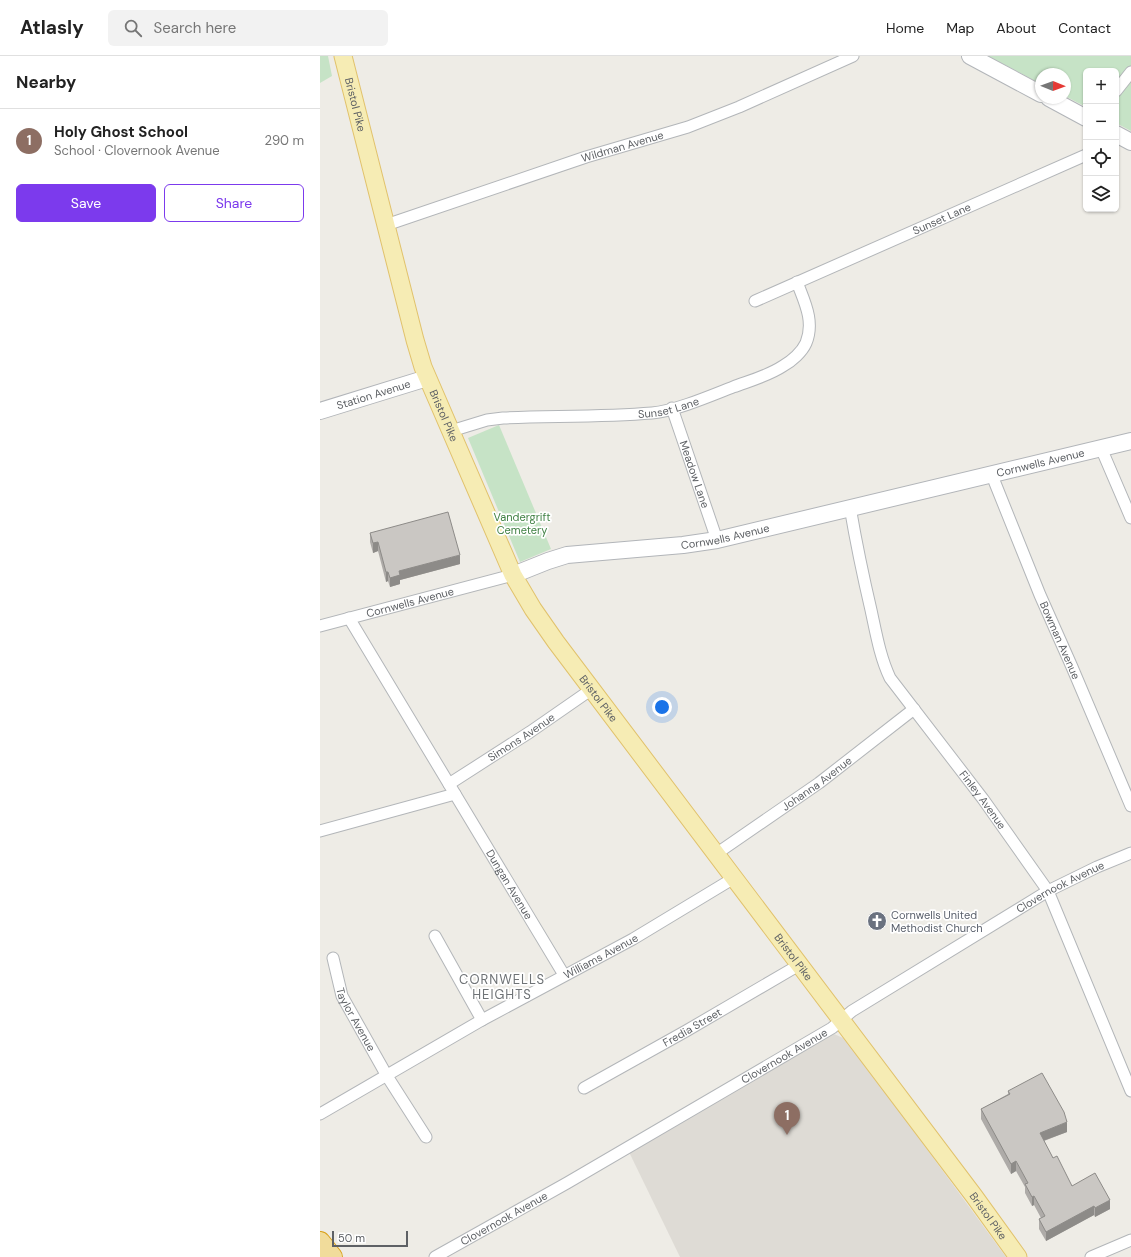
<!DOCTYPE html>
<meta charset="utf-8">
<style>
:root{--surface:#fff;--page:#f2f2f2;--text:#222;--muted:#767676;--line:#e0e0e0;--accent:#7c3aed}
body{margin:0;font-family:"DM Sans",sans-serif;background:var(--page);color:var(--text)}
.controls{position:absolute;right:12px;top:12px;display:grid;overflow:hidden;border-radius:6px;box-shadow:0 1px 3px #0004}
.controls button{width:36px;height:36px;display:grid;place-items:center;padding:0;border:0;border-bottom:1px solid var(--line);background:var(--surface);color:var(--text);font:20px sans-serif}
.compass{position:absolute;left:715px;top:12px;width:36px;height:36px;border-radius:50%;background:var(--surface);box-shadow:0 1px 3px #0004;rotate:91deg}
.scale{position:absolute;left:12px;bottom:10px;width:76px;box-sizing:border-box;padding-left:4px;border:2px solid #5e6165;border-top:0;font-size:11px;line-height:14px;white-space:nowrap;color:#5e6165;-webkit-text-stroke:3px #fff;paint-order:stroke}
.you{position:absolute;left:342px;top:651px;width:14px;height:14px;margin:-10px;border:3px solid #fff;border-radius:50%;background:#1a73e8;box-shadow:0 0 0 6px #1a73e833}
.badge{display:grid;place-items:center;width:26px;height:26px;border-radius:50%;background:var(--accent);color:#fff;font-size:13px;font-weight:700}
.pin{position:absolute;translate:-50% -33px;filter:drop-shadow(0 1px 2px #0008)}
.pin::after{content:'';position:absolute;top:21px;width:14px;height:12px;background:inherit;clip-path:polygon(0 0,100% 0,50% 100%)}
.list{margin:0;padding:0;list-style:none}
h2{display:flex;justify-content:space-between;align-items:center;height:52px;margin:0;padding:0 16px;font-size:17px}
h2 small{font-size:13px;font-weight:400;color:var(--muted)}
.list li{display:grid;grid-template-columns:26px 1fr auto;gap:12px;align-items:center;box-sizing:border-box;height:64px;padding:0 16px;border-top:1px solid var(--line)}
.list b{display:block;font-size:15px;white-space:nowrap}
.list p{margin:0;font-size:13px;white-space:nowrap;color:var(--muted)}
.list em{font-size:13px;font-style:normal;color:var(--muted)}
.actions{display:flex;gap:8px;padding:12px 16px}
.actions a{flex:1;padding:9px 0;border:1px solid var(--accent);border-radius:6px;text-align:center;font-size:14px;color:var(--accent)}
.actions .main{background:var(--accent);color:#fff}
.icon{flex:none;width:22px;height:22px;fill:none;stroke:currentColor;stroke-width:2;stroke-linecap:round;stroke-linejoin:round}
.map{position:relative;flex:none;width:811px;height:1201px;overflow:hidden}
header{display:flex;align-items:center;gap:24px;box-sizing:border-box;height:56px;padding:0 20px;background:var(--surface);border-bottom:1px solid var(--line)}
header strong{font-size:19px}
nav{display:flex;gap:22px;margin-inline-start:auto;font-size:14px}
.search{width:280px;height:36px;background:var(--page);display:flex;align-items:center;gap:10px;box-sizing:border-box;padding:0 14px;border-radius:6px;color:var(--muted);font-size:15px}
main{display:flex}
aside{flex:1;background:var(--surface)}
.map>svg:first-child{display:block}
</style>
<header>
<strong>Atlasly</strong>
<div class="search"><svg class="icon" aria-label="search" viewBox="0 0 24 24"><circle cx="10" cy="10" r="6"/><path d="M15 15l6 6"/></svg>Search here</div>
<nav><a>Home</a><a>Map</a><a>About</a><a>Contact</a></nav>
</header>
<main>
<aside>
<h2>Nearby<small></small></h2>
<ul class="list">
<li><span class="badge" style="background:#8d6e63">1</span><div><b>Holy Ghost School</b><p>School · Clovernook Avenue</p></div><em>290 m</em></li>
</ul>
<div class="actions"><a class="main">Save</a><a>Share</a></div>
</aside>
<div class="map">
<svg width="811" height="1201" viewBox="0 0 811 1201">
<rect width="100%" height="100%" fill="#eeece6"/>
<polygon fill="#dedbd5" points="514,978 523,982 584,1062 686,1201 360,1201 309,1096 507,980"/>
<g fill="#c6e3c6">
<polygon points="0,0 8,0 12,20 0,27"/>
<polygon points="668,0 811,0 811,75 796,67 796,15 766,15 766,51 745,40 745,18 721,18 721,28"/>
<polygon points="179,369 231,493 200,506 148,382"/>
</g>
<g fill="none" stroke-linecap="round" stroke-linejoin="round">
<g stroke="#b3b6b9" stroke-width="13">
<g id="street">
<polyline points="796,35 811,16"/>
<path id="s1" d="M66,169L266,101L368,71L419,51L533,0"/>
<path id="s2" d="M435,245L766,99"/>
<path id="s3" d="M352,352L397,484"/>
<path id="s4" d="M131,375L167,364L183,362C232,360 283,361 332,357C355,355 390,340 413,331C429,325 448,320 463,310C472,305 482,296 486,287C495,265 484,245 477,226"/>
<polyline points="781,392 811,462"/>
<path id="s5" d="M671,417L720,539L752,611L811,750"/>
<path id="s6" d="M530,451C536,486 543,520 551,554C556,577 560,601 570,622L663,743L728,835L811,1035"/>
<path id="s7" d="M29,562L244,919"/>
<path id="s8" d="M0,570L193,519"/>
<path id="s9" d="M129,728L210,676L272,633"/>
<polyline points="0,775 135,738"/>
<path id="s10" d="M396,798L499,727L594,653"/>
<polyline points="115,880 162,964"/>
<path id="s11" d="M13,902L22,940L67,1020L106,1081"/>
<path id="s12" d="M264,1032L366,975L479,909"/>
<path id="s13" d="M0,1058L162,964L313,883L414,822"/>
<path id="s14" d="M115,1201L247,1127L512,972L532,955L728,835L777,811L811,797"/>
<polyline points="771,1201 811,1184"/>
</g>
</g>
<g stroke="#b2b5b9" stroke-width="18">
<g id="secondary">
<polyline points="650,0 721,38"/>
<polyline points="729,42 766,62"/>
<polyline points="796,78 811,86"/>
<path id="s15" d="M0,355L107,322"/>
<path id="s16" d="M193,519L228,505L247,499L363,489L397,484L811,385"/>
</g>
</g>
<g stroke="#e1c26c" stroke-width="19">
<g id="primary">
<path id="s17" d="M23,0L95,284L103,311L193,519L213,553L236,586L654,1140L698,1201"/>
</g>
</g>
<g stroke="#d9a11b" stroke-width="22">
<polyline id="highway" points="0,1186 12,1201"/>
</g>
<use href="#street" stroke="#fff" stroke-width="11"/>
<use href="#secondary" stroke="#fff" stroke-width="16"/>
<use href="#primary" stroke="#f6ecb4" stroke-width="17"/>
<use href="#highway" stroke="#f1dc9b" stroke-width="20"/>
</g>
<g fill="#aeaba8">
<polygon points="50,477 140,508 80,524 80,528 70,531 68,525 66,526 58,495 53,497 50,486"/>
<polygon points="688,1035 747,1076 724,1085 733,1102 752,1130 790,1153 775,1161 774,1159 726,1185 719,1173 719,1163 721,1162 714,1149 712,1150 705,1137 705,1131 696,1115 691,1118 661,1063 661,1053 688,1038"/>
</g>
<g fill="#8d8b88">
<polygon points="58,486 58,495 53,497 53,487"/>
<polygon points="140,499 140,508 80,524 80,528 70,531 70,522 79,515"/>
<polygon points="66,516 68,516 68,525 66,526"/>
<polygon points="747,1066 747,1076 720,1086 720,1077"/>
<polygon points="696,1105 696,1115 691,1118 691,1108"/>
<polygon points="714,1140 714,1149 712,1150 712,1141"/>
<polygon points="790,1144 790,1153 775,1161 775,1152"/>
<polygon points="774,1150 774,1159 726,1185 726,1176"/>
</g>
<g fill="#cac7c3" stroke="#8d8b88">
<polygon points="128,456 140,499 79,515 80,519 70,522 68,516 66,516 58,486 53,487 50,477"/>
<polygon points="722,1017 744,1056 747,1066 720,1077 733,1102 737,1100 752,1130 775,1117 790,1144 775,1152 774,1150 726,1176 719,1163 725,1160 714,1140 712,1141 705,1128 708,1127 696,1105 691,1108 661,1053 690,1038 688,1035"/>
</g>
<defs>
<g id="church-disc" transform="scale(1)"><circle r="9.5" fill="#6b7280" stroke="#fff"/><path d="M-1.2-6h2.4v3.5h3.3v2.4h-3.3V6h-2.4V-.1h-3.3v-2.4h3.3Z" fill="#fff"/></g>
</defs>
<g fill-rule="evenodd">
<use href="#church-disc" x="557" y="865"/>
</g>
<g text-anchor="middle" stroke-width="3.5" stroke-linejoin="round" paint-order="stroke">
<g font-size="11" fill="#5e6165" stroke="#fff">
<text dy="4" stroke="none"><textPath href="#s17" startOffset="50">Bristol Pike</textPath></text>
<text dy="4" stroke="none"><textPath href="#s1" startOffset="249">Wildman Avenue</textPath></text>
<text dy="4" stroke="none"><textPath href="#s2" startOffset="204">Sunset Lane</textPath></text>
<text dy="4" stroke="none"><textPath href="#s15" startOffset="56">Station Avenue</textPath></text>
<text dy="4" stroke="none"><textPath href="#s4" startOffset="220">Sunset Lane</textPath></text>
<text dy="4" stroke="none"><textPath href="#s17" startOffset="374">Bristol Pike</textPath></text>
<text dy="4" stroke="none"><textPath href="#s16" startOffset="541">Cornwells Avenue</textPath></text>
<text dy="4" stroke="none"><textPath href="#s3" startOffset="70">Meadow Lane</textPath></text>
<text dy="4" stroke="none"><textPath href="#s16" startOffset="217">Cornwells Avenue</textPath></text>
<text dy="4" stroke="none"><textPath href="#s8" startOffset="93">Cornwells Avenue</textPath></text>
<text dy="4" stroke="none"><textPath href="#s5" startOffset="181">Bowman Avenue</textPath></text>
<text dy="4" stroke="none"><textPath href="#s17" startOffset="698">Bristol Pike</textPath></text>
<text dy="4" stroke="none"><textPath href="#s9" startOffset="86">Simons Avenue</textPath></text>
<text dy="4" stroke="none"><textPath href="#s10" startOffset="123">Johanna Avenue</textPath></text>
<text dy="4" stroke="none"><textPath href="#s6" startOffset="329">Finley Avenue</textPath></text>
<text dy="4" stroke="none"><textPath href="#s7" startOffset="311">Dungan Avenue</textPath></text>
<text dy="4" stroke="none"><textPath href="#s14" startOffset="727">Clovernook Avenue</textPath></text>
<text dy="4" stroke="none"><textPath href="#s13" startOffset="322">Williams Avenue</textPath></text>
<text dy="4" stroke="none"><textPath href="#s17" startOffset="1022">Bristol Pike</textPath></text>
<text dy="4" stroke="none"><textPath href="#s11" startOffset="66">Taylor Avenue</textPath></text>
<text dy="4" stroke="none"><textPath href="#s12" startOffset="124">Fredia Street</textPath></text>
<text dy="4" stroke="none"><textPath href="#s14" startOffset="403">Clovernook Avenue</textPath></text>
<text dy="4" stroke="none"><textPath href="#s17" startOffset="1346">Bristol Pike</textPath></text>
<text dy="4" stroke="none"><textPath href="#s14" startOffset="79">Clovernook Avenue</textPath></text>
</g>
<g font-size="11" fill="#408144" stroke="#fff">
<text x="202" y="465">Vandergrift<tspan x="202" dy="13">Cemetery</tspan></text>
</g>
<g font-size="11" fill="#5b616d" stroke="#fff" text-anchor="start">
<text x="571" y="863">Cornwells United<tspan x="571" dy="13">Methodist Church</tspan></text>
</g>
<g font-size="13" letter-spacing="1" fill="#6f7376" stroke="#fff">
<text x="182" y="928">CORNWELLS<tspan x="182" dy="15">HEIGHTS</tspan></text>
</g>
</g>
</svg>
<div class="controls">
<button>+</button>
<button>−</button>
<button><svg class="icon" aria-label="locate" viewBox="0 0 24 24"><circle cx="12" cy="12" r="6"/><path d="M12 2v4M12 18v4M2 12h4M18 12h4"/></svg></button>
<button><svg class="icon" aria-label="layers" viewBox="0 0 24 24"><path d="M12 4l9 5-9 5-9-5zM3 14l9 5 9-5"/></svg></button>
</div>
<svg class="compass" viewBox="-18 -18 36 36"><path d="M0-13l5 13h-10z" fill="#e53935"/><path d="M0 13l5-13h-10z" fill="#767676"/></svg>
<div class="scale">50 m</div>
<div class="you"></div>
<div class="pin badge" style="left:467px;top:1079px;background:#8d6e63">1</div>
</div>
</main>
